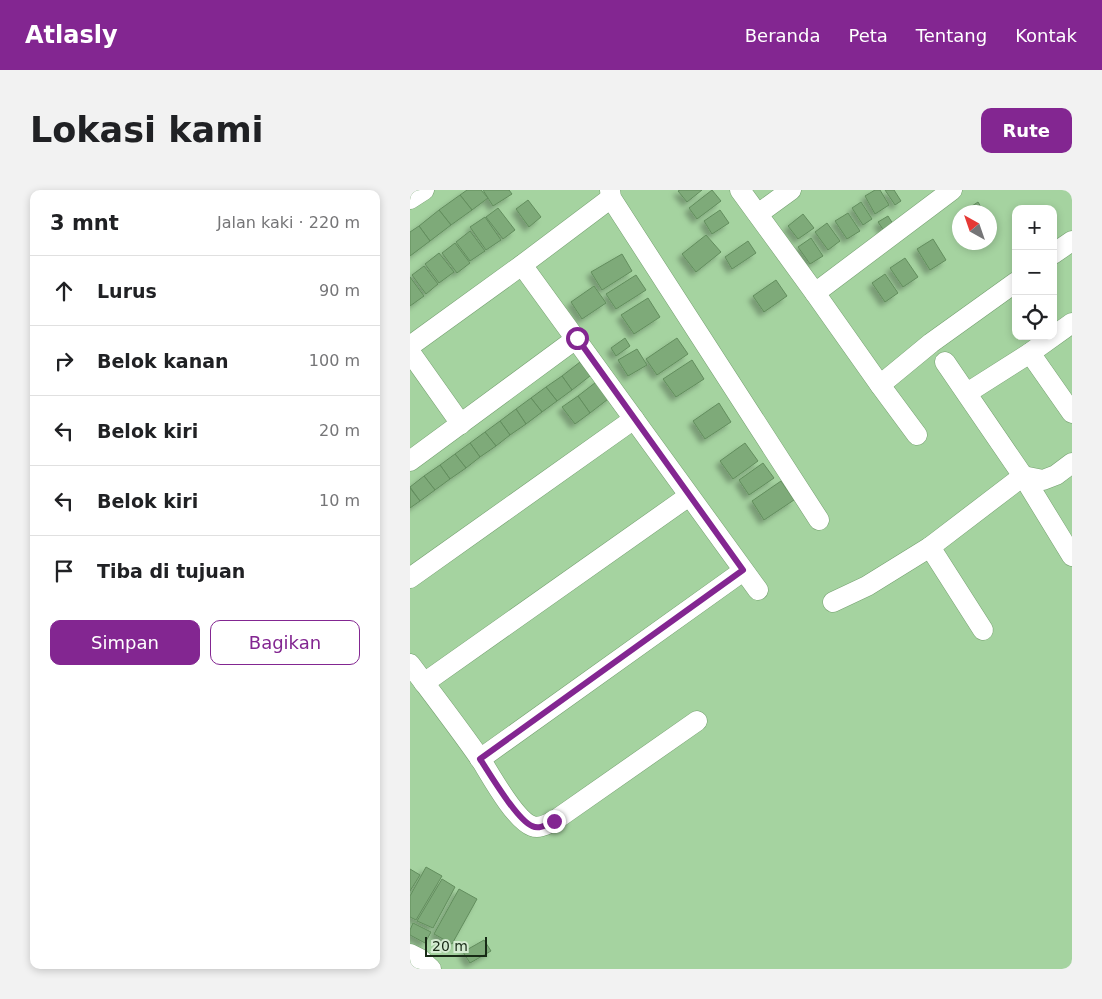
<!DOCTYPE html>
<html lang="id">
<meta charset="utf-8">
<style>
:root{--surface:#fff;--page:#f2f2f2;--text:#202124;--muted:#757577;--line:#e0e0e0;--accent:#832691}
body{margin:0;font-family:"DejaVu Sans",sans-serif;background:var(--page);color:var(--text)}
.controls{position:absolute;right:15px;top:15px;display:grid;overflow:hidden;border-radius:10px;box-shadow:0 2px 8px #0003}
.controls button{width:45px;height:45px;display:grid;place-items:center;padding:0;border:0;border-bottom:1px solid var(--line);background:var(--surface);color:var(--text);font:25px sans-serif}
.compass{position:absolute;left:542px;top:15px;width:45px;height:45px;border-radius:50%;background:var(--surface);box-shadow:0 2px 8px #0003;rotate:320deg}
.scale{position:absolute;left:15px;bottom:12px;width:62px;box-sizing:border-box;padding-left:5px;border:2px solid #182a16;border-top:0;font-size:14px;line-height:18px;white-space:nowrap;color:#182a16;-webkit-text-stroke:4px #d5ecd2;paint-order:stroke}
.stop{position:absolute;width:15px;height:15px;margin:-11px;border:4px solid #832691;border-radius:50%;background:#fff}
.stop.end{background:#832691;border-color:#fff;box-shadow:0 1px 5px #0008}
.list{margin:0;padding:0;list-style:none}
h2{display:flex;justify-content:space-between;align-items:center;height:65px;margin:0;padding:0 20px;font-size:21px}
h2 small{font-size:16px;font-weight:400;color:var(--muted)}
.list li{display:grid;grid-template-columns:32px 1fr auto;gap:15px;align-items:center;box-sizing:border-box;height:70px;padding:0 20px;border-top:1px solid var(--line)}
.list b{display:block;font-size:19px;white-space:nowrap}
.list em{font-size:16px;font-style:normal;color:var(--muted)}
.actions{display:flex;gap:10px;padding:15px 20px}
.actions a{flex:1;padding:11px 0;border:1px solid var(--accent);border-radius:10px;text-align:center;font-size:18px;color:var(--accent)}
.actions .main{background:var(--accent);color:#fff}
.icon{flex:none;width:28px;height:28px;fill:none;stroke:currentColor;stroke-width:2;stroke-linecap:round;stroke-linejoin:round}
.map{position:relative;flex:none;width:662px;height:779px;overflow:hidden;border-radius:10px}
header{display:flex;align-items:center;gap:30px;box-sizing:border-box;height:70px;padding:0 25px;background:var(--accent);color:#fff}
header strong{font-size:24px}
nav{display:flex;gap:28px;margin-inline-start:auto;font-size:18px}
.intro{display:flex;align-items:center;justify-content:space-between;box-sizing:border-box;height:120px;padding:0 30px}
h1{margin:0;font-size:35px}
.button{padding:12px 22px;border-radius:10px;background:var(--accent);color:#fff;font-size:18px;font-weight:700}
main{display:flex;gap:30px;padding:0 30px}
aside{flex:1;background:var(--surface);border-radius:10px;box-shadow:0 2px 8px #0003}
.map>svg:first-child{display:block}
</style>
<header>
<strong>Atlasly</strong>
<nav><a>Beranda</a><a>Peta</a><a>Tentang</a><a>Kontak</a></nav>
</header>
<div class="intro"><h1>Lokasi kami</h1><a class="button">Rute</a></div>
<main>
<aside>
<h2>3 mnt<small>Jalan kaki · 220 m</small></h2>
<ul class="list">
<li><svg class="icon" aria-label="ahead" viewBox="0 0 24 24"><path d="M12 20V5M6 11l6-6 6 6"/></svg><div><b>Lurus</b></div><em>90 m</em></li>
<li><svg class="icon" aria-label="right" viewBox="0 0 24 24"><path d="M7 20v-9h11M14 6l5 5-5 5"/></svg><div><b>Belok kanan</b></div><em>100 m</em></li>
<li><svg class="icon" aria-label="left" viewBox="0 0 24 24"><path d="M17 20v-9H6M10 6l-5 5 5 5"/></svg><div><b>Belok kiri</b></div><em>20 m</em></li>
<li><svg class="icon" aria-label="left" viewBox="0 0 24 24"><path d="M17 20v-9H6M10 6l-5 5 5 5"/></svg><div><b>Belok kiri</b></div><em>10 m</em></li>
<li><svg class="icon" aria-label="arrive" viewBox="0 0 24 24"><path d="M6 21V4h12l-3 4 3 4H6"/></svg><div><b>Tiba di tujuan</b></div></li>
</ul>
<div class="actions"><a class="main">Simpan</a><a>Bagikan</a></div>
</aside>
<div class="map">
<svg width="662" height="779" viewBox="0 0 662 779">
<defs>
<filter id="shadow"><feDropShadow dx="-4.5" dy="4.5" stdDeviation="2.5" flood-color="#0004"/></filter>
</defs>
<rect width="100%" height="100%" fill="#a5d3a0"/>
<g fill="#7eaa79" stroke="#628d5d" filter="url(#shadow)">
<polygon points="57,0 71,0 78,8 62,20 50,5"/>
<polygon points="73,0 99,0 102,4 83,16"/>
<polygon points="270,0 292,0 277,12 268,1"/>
<polygon points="302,0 311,11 287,29 279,18"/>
<polygon points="465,0 470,0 479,15 465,24 455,6"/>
<polygon points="475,0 484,0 491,11 485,15"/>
<polygon points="50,5 62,20 41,35 29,20"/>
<polygon points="118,10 131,27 119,37 106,19"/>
<polygon points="451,12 462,29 453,35 442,18"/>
<polygon points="568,12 574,22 553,22"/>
<polygon points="88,18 105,40 93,49 76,27"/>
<polygon points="29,20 41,35 20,51 9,36"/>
<polygon points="310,20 319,33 302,44 294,31"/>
<polygon points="438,23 450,41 437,49 425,31"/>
<polygon points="393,24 404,38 388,49 378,36"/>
<polygon points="478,26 483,34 474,41 468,32"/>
<polygon points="75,27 91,50 76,60 60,37"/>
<polygon points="417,33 430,51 418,60 405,42"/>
<polygon points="9,36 20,51 0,66 0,42"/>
<polygon points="60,41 75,61 60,71 46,52"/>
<polygon points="296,45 311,62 286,82 272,64"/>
<polygon points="401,48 413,66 400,74 388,57"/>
<polygon points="523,49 536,70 520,80 507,59"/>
<polygon points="338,51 346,63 322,79 315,67"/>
<polygon points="45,53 60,73 47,83 32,63"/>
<polygon points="29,63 44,82 29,93 15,74"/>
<polygon points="212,64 222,81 192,100 181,82"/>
<polygon points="495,68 508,87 493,97 480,78"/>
<polygon points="14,76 28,94 16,104 2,85"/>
<polygon points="475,84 488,103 475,112 462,93"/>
<polygon points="226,85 236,100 206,119 196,104"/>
<polygon points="0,87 14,106 0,116"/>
<polygon points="366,90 377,106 354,122 343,106"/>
<polygon points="184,96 196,113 172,129 161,112"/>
<polygon points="238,108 250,127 224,144 211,125"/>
<polygon points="215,148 220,156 206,166 201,158"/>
<polygon points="267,148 278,164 247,185 236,169"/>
<polygon points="227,159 237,175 218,186 208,170"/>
<polygon points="282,170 294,189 266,207 253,189"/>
<polygon points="170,172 180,186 162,200 152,186"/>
<polygon points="152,186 162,200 147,211 136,197"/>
<polygon points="190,189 202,206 180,223 168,206"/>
<polygon points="136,197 147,211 132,222 121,208"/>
<polygon points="168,206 180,223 165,234 152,217"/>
<polygon points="121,208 132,222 116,234 106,219"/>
<polygon points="309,213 321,232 295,249 283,231"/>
<polygon points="106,219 116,234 100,245 90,231"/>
<polygon points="90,231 100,245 86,256 75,242"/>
<polygon points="75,242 86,256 70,267 60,253"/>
<polygon points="60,253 70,267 56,278 45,264"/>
<polygon points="335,253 348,271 323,289 310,271"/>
<polygon points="45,264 56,278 40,289 30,275"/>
<polygon points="353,273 364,288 339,305 329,290"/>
<polygon points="30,275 40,289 25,300 14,286"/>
<polygon points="14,286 25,300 10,311 0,297"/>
<polygon points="371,291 384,310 354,330 342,311"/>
<polygon points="0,298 10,311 0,318"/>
<polygon points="16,677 32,686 6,730 0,727 0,706"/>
<polygon points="0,679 10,685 0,701"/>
<polygon points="32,689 45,697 23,738 7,731"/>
<polygon points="49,699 67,709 42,754 24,744"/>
<polygon points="3,733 21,742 15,753 0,745 0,740"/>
<polygon points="74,750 81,761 60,773 53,762"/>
</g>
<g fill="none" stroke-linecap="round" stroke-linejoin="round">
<g stroke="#74a06f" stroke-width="21">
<g id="street">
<polyline points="200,0 201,8 409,330"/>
<polyline points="330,0 405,103 470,195 507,245"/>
<polyline points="0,9 14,0"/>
<polyline points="348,24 381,0"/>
<polyline points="643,64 662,51"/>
<polyline points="112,75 348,400"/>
<polyline points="405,103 542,0"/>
<polyline points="0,156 112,75 201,8"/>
<polyline points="0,162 51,234"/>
<polyline points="620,163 662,223"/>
<polyline points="535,172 613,286 662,366"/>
<polyline points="470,195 521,153 606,92"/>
<polyline points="557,203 620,163 662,133"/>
<polyline points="0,271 167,148"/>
<polyline points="520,357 573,440"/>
<polyline points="0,388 224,229"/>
<polyline points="423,412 457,396 520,357 613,286 633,290 646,285 662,273"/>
<path d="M0,474C24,506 48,537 71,570C81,586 105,630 122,636C130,639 137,634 144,631L287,531"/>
<polyline points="14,493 279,306"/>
<polyline points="70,569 333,381"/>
<polyline points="0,764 10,769 21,779"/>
</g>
</g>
<use href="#street" stroke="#fff" stroke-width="20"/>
</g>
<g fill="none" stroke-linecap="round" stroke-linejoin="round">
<path stroke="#832691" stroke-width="6" d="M144,631C137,634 130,640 122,636C107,630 80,584 70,569L333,380L167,148"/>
</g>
</svg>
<div class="controls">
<button>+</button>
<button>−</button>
<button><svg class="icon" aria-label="locate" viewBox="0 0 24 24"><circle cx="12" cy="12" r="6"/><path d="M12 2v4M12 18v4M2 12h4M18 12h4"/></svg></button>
</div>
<svg class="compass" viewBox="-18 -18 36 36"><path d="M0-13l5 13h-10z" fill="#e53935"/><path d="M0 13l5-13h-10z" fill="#757577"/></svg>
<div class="scale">20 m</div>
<div class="stop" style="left:167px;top:148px"></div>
<div class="stop end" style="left:144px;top:631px"></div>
</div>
</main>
